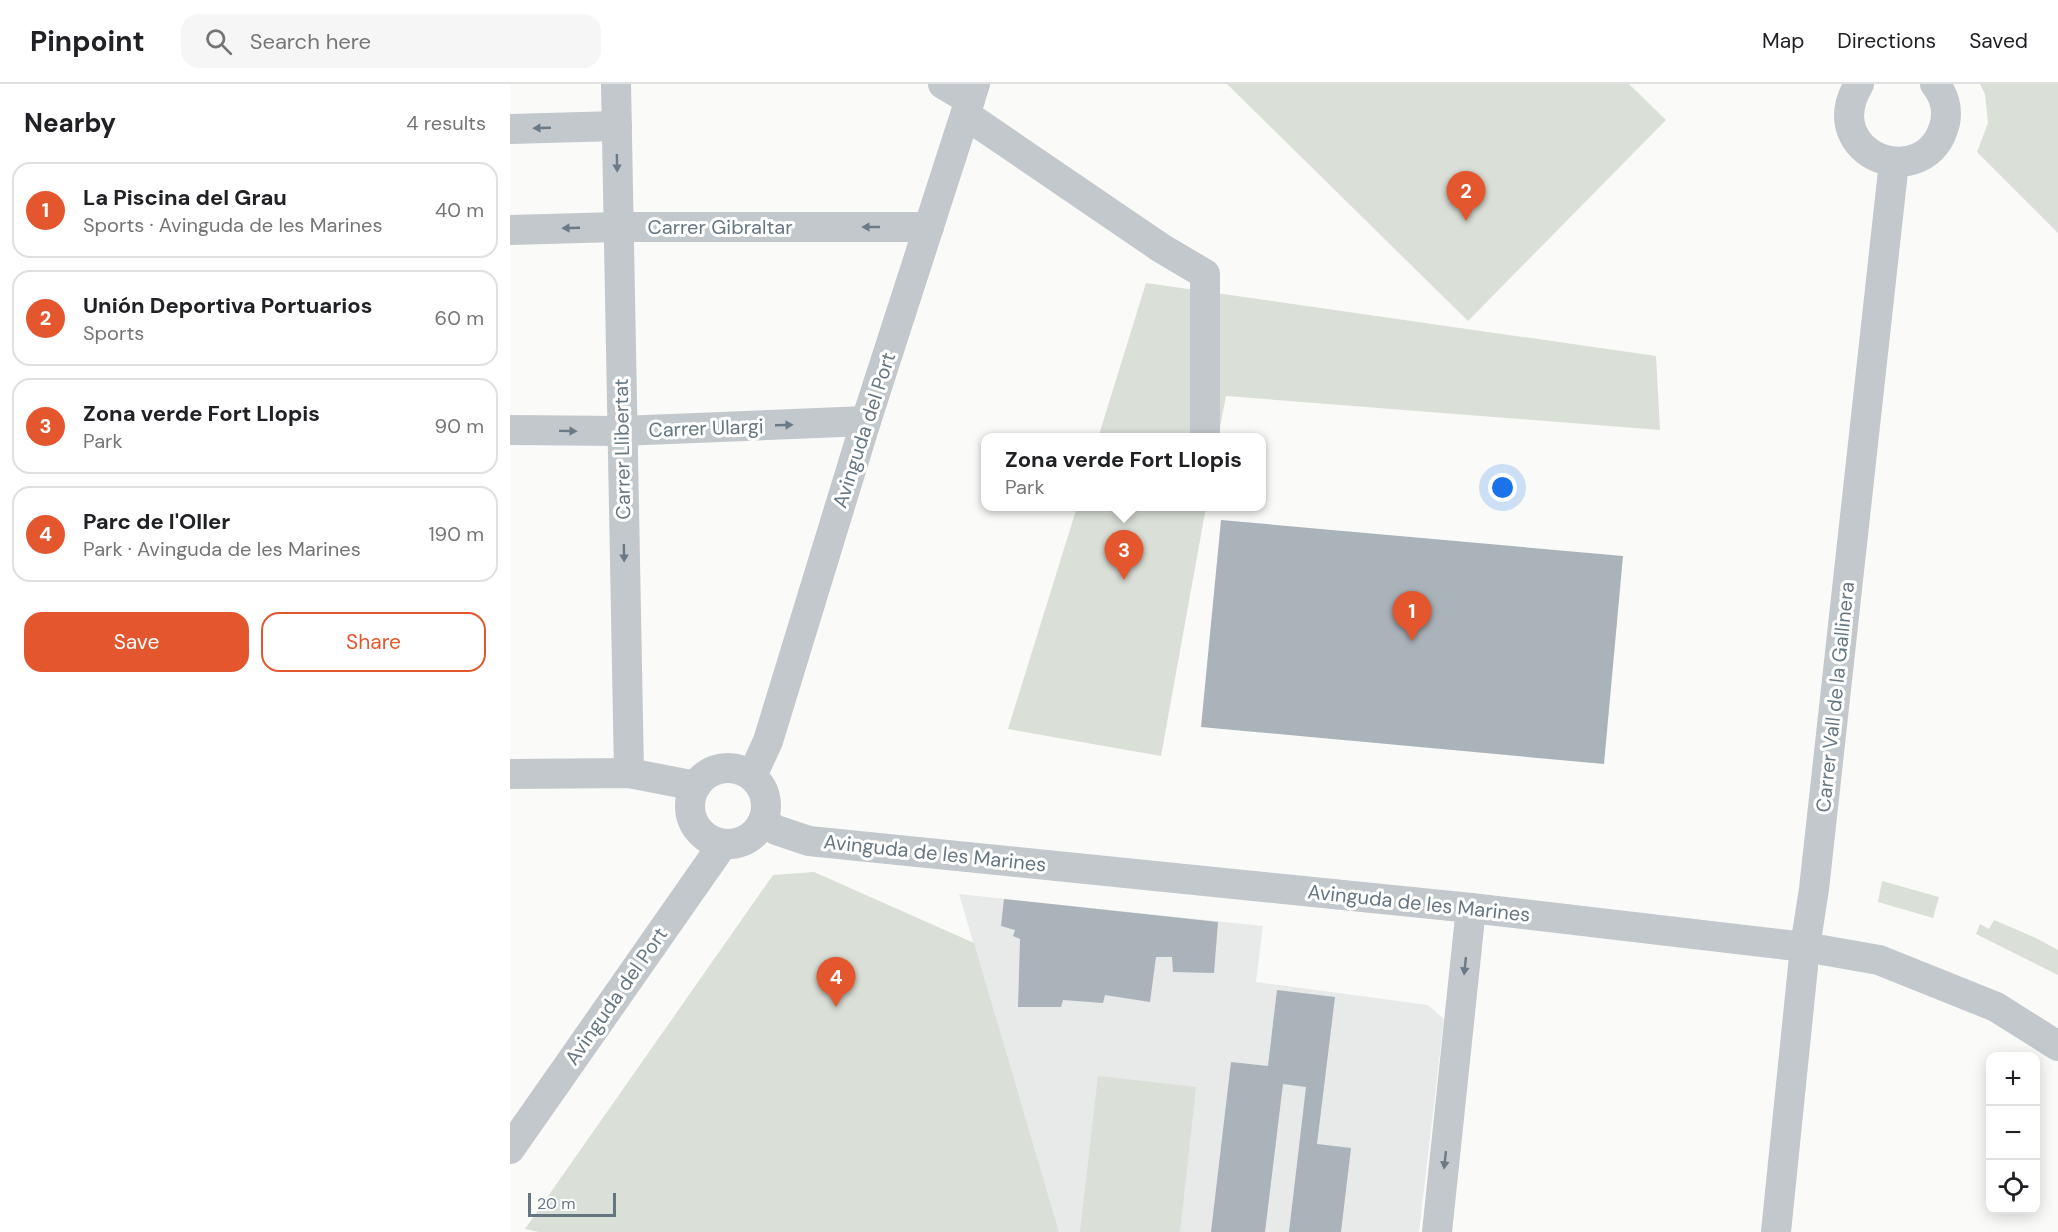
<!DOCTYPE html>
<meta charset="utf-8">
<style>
:root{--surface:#fff;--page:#f6f6f6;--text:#202124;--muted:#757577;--line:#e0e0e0;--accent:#e4572e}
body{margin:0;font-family:"DM Sans",sans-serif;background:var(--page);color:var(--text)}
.controls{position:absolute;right:18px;bottom:18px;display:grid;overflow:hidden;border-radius:12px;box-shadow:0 3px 15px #0003}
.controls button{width:54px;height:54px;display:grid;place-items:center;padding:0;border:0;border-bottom:2px solid var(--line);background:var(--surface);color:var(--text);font:30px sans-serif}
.scale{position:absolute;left:18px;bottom:15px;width:88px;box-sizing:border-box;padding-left:6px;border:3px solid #657683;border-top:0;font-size:16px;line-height:21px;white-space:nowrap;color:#657683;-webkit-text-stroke:4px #fff;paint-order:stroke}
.you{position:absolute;left:993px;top:404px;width:21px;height:21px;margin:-15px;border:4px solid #fff;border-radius:50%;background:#1a73e8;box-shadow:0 0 0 9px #1a73e833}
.badge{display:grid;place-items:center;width:39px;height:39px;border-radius:50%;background:var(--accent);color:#fff;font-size:20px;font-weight:700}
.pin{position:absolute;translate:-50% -50px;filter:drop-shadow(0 2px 3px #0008)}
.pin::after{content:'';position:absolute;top:32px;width:21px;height:18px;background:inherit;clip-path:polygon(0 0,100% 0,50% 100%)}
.popup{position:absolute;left:471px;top:349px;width:285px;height:78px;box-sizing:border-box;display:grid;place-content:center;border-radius:12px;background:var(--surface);filter:drop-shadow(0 2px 4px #0005);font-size:20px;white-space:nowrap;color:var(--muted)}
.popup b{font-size:22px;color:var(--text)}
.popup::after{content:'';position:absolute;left:50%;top:100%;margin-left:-12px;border:12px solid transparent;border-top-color:var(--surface)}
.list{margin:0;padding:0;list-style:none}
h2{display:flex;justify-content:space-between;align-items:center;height:78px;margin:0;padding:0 24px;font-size:26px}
h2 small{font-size:20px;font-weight:400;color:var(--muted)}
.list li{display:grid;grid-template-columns:39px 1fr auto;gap:18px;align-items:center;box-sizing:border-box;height:96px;margin:0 12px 12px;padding:0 12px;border:2px solid var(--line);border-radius:18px}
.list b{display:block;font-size:22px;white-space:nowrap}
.list p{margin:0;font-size:20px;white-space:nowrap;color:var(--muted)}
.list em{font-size:20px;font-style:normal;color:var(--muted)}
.actions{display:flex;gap:12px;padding:18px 24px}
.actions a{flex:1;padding:14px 0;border:2px solid var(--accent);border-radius:18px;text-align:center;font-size:21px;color:var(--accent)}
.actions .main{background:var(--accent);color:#fff}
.icon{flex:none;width:33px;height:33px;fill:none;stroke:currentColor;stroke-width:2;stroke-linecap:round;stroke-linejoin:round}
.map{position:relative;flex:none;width:1548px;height:1148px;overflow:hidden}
header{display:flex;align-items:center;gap:36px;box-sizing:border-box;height:84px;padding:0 30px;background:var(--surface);border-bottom:2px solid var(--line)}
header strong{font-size:28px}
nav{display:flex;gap:33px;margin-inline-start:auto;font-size:21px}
.search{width:420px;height:54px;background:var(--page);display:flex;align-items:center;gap:15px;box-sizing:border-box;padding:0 21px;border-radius:18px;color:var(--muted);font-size:22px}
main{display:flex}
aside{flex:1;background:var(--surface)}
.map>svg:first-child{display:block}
</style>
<header>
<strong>Pinpoint</strong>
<div class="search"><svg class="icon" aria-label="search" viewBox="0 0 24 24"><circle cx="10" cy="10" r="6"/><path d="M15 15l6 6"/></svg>Search here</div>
<nav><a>Map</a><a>Directions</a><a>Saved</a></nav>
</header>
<main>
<aside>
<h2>Nearby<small>4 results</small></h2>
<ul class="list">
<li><span class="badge">1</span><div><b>La Piscina del Grau</b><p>Sports · Avinguda de les Marines</p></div><em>40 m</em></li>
<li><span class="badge">2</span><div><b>Unión Deportiva Portuarios</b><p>Sports</p></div><em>60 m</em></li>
<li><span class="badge">3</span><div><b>Zona verde Fort Llopis</b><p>Park</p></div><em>90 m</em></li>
<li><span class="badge">4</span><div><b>Parc de l'Oller</b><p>Park · Avinguda de les Marines</p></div><em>190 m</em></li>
</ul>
<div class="actions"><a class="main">Save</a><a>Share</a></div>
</aside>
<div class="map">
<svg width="1548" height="1148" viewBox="0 0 1548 1148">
<rect width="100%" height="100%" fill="#fafaf8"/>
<polygon fill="#e8e9e9" points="449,810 753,842 746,898 918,921 934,935 909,1148 549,1148"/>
<g fill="#dadfd7">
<polygon points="717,0 1119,0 1156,36 958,237"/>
<polygon points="1470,0 1548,0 1548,149 1467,68 1478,39 1475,10"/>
<polygon points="636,199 1146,272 1150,346 716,312 708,353 588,354"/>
<polygon points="567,423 696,423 651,672 498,645"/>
<polygon points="304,788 464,859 549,1148 29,1148 15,1145 263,791"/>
<polygon points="1372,797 1429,813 1423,834 1368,818"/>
<polygon points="1484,836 1526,854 1548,866 1548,891 1466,850 1470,840 1479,845"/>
<polygon points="588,992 686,1003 670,1148 570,1148"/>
</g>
<g fill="#aab3b9">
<polygon points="711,436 1113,472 1094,680 691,643"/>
<polygon points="494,815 708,838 704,889 663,888 662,873 646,873 640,918 595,911 593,919 553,916 551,923 508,923 510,855 503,852 505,846 491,842"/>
<polygon points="767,906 825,913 807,1060 841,1064 831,1148 779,1148 796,1003 773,1000 755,1148 701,1148 721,978 758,982"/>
</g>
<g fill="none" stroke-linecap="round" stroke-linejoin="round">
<g stroke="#c3c8cc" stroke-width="30">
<polyline points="106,0 119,689"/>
<polyline points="433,0 460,16"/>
<path d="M1349,0C1306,72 1417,112 1435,39C1438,25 1434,11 1425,0"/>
<polyline points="456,31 651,164 695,190 695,354"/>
<polyline points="0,45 107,42"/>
<polyline points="0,146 108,143 419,143"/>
<polyline points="0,346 111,347 356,337"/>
<circle cx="218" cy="722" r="38"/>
<polyline points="0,690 119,689 186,702"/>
<polyline points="242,692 258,657 356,337 465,0"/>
<polyline points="253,737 266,746 299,757 961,824 1295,863 1369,876 1486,923 1548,962"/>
<polyline points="0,1065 213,760"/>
<polyline points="927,1148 961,824"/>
<polyline points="1266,1148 1295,863 1304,805 1384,78"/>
</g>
</g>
<defs><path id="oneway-solid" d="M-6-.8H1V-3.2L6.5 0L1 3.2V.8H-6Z" transform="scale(1.5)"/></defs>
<g fill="#6a7a87">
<use href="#oneway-solid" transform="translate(32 44) rotate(178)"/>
<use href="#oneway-solid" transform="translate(107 79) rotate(89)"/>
<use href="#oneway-solid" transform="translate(361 143) rotate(-180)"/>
<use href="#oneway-solid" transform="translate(61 144) rotate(178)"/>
<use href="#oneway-solid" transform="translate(274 341) rotate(-2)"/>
<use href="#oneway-solid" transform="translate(58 347) rotate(1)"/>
<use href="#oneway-solid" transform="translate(114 469) rotate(89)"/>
<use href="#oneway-solid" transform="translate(955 882) rotate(96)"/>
<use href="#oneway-solid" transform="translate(935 1076) rotate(96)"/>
</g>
<g text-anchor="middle" stroke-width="6" stroke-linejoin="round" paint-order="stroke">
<g font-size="20" fill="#657683" stroke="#fff">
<text x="210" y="150">Carrer Gibraltar</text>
<text transform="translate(196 344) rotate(-2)" y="7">Carrer Ulargi</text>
<text transform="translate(354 346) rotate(-72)" y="7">Avinguda del Port</text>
<text transform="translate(112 365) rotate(-91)" y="7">Carrer Llibertat</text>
<text transform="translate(1325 613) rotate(-84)" y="7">Carrer Vall de la Gallinera</text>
<text transform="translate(425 769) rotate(6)" y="7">Avinguda de les Marines</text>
<text transform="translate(909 819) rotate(6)" y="7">Avinguda de les Marines</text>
<text transform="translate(106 912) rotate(-55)" y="7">Avinguda del Port</text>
</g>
</g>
</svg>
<div class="controls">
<button>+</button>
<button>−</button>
<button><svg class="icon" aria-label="locate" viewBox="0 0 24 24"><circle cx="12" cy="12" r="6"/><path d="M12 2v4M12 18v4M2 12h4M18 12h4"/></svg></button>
</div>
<div class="scale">20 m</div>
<div class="you"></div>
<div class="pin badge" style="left:902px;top:557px">1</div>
<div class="pin badge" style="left:956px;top:137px">2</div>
<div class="pin badge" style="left:614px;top:496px">3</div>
<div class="popup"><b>Zona verde Fort Llopis</b>Park</div>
<div class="pin badge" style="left:326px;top:923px">4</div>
</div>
</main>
